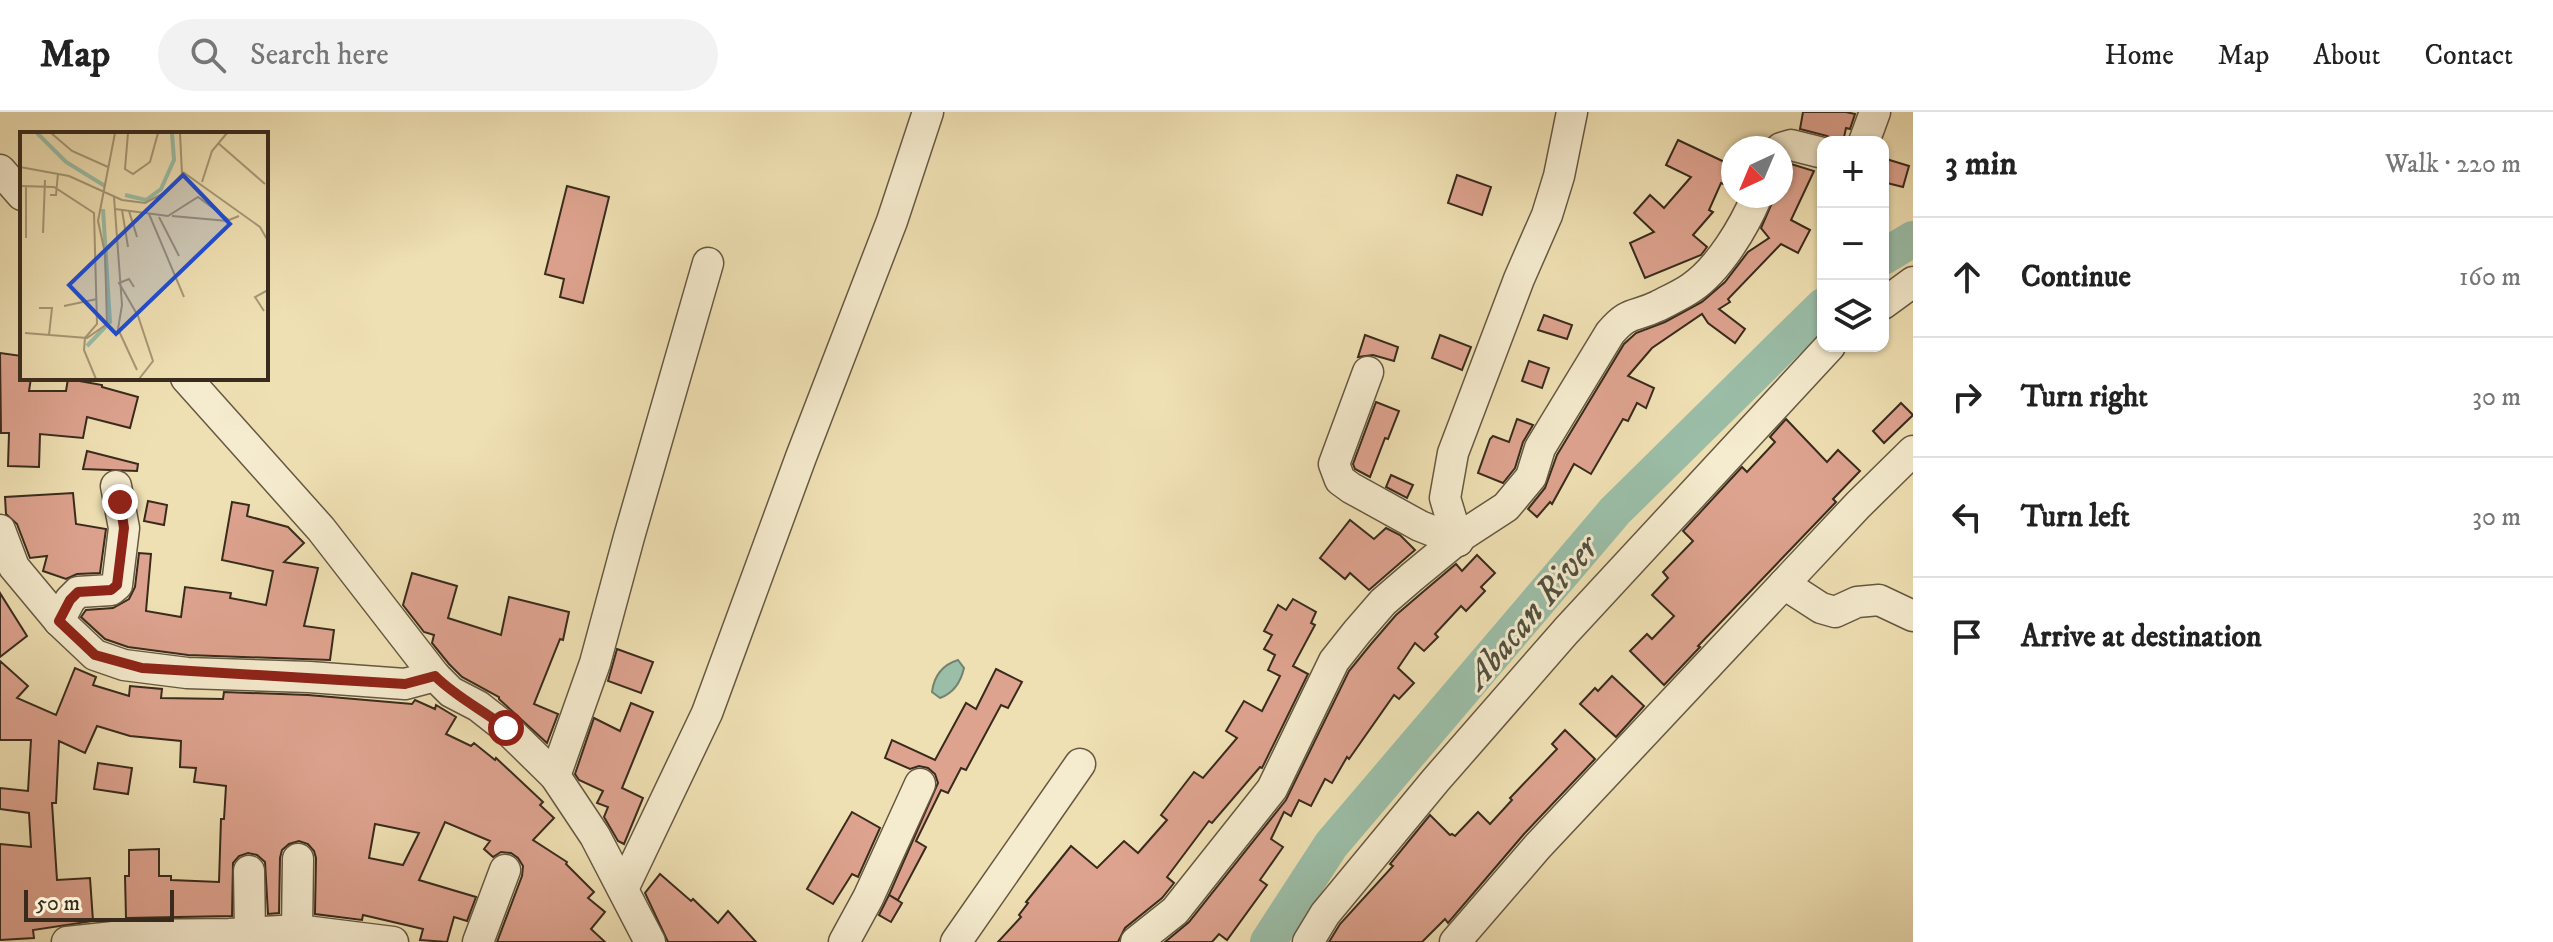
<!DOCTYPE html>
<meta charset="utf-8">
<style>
:root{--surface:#fff;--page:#f2f2f2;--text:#222;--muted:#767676;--line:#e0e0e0}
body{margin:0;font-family:"IM FELL DW Pica",serif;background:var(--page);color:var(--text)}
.controls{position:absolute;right:24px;top:24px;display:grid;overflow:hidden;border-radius:16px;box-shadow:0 2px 6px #0004}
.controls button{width:72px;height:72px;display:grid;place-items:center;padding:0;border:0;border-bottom:2px solid var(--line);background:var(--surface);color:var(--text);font:40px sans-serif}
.compass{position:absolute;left:1721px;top:24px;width:72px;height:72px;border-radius:50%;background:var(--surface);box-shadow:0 2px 6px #0004;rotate:224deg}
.scale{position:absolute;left:24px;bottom:20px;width:150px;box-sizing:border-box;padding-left:8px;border:4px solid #382b1d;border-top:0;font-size:22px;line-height:28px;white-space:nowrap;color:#382b1d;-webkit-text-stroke:6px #f5ebce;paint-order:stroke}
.stop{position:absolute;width:24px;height:24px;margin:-18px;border:6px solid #8f2418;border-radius:50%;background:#fff}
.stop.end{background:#8f2418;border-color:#fff;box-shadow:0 2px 8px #0008}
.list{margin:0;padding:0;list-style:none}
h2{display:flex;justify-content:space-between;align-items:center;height:104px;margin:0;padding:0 32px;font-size:34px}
h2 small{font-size:26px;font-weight:400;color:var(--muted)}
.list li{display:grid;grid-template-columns:52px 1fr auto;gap:24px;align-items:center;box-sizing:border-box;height:120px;padding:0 32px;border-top:2px solid var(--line)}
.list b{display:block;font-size:30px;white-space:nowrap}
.list em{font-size:26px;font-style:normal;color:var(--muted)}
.icon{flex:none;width:44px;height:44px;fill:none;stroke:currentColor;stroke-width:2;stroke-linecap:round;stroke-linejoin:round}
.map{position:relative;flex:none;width:1913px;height:830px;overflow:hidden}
header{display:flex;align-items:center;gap:48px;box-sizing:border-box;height:112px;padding:0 40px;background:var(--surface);border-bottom:2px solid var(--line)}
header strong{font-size:38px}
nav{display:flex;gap:44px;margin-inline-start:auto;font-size:28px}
.search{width:560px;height:72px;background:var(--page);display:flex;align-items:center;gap:20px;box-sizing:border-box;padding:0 28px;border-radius:44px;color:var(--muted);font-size:30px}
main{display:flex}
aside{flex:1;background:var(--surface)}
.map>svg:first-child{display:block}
</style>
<header>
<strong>Map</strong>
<div class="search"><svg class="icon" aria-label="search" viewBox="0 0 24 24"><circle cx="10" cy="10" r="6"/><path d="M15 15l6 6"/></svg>Search here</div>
<nav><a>Home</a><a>Map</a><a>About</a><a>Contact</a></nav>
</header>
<main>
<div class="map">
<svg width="1913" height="830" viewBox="0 0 1913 830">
<rect width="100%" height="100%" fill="#efe0b3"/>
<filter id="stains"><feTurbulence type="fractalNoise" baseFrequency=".0025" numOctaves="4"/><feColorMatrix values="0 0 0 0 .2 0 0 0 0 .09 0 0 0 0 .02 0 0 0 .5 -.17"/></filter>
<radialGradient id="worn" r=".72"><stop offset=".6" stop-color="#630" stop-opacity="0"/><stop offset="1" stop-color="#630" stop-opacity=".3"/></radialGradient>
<path fill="#9bbea8" stroke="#738370" stroke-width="2" d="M958,548L964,556C961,569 954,581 940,586L932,580C934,564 942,553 958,548Z"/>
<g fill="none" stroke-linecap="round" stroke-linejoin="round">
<g stroke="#9bbea8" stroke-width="36">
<polyline points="1883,145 1913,127"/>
<polyline points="1268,830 1331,733 1615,399 1823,194"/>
</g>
</g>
<g fill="#dea38f" stroke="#382b1d" stroke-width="2" fill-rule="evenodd">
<polygon points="1803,0 1846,0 1855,2 1850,17 1846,16 1843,30 1840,30 1827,24 1800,17"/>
<polygon points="1678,28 1733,54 1733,76 1721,71 1709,98 1713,100 1693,123 1707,135 1701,143 1645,166 1630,131 1654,120 1634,101 1650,83 1664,96 1691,65 1666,53"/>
<polygon points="1883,46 1909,54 1903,75 1883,70"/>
<polygon points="1791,52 1814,59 1791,108 1810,118 1798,141 1781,132 1728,187 1730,190 1719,197 1745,217 1735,231 1708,211 1702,202 1652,236 1628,264 1654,276 1646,296 1637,291 1628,309 1623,307 1591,362 1574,352 1552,392 1550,390 1537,405 1528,397 1545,376 1557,343 1624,232 1636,221 1665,210 1702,190 1725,170 1748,140 1769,126 1761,116 1775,84 1781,84 1781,54"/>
<polygon points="1457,63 1491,75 1482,103 1448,91"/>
<polygon points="567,74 609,85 583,191 560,185 564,167 545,162"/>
<polygon points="1544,203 1572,213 1567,227 1538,218"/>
<polygon points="1365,223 1398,235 1394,249 1373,243 1358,245"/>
<polygon points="1440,223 1471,235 1462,258 1432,246"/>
<polygon points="0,241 22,244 22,266 31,266 29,279 66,279 68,267 102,273 102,275 138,285 130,316 87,305 83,326 40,322 39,355 8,354 9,321 1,321"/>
<polygon points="1529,249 1549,256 1542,276 1522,269"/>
<polygon points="1376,290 1399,299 1388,327 1385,326 1370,365 1355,357 1353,352"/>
<polygon points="1901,291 1913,303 1884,331 1873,319"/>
<polygon points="1517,307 1533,313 1523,330 1515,356 1503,371 1478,361 1490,327 1493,324 1509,330"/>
<polygon points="1786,307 1827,350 1838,338 1860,359 1833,387 1836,390 1698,534 1700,535 1664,573 1630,539 1647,522 1652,527 1674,504 1652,483 1668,466 1663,460 1693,429 1683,419 1742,355 1747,360 1775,330 1770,325"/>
<polygon points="87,339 138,352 137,359 83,357"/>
<polygon points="1391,363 1413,373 1407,386 1386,375"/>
<polygon points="73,381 76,412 106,417 100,461 77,462 66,467 43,459 47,444 30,446 17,412 6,402 5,385"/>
<polygon points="148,389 167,393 164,413 144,409"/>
<polygon points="232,390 249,393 247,404 288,415 304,431 284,450 318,456 304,514 334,518 330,548 188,543 128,535 105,527 81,505 86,498 113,496 129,487 135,475 139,441 151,442 146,499 181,505 185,475 231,481 230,486 266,493 273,459 222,448"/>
<polygon points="1350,408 1374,427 1386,416 1400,423 1415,438 1369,478 1350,461 1345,467 1320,446"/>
<polygon points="1477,443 1495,461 1481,475 1485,479 1466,499 1461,494 1435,522 1438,525 1424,539 1415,531 1398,556 1414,571 1399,587 1394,583 1349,647 1347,645 1332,671 1325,667 1311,694 1299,688 1291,704 1284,700 1271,727 1283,735 1260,768 1267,773 1227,828 1219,822 1212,830 1165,830 1189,810 1286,688 1349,559 1371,532 1396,503 1424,479 1456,452 1462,459"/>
<polygon points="412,461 457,474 448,506 501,523 509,485 569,500 563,528 560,527 534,592 558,602 547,631 499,587 499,585 462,565 449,552 432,531 434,523 424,520 403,493"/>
<polygon points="0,481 27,524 0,545"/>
<polygon points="1293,487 1316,500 1311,511 1315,513 1293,554 1308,562 1262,656 1260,655 1212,711 1209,709 1167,765 1174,771 1162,786 1125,816 1118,830 998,830 1021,805 1019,803 1028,791 1026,790 1071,734 1097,756 1124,729 1138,741 1167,708 1161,703 1194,660 1203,666 1237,626 1226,619 1244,589 1262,599 1280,564 1268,558 1275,543 1264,537 1272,523 1264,519 1278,493 1286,498"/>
<polygon points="617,537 653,550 641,581 608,569"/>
<path d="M0,549L28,574L17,586L56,603L75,556L96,565L93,573L129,584L130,574L162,577L161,586L223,587L224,580L308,583L412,592L415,588L435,597L436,593L456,605L446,622L471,634L474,631L495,648L496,646L543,690L540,693L554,706L533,728L567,750L566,752L594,780L588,786L605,800L591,817L605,830H497L522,764L523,754L518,746L511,741L501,740L493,745L484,737L490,729L445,710L419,768L476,785L467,809L454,805L447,830L420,828L423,817L363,803L362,808L315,802L316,746L314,739L308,732L299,729L289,732L282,738L280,746L279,801L268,802L265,750L257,743L248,741L239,744L233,751L232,804L126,806L125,764H129V738L159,737V764H171V768L219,770L221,707H224L226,674L194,670L196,656L180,655L181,629L130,624L97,614L85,641L59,629L56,691H52L57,768L90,766L93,809L33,818L34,826L0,828V732L31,735L29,701L0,697V676L28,679L31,628H0ZM375,712L419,721L403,753L369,746Z"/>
<polygon points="996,557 1022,570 1008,596 1001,593 966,658 961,656 948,681 941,678 916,729 926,735 898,788 889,783 938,671 935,662 928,656 919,654 910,657 885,646 892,628 935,648 966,591 976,597"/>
<polygon points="1612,564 1644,594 1616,625 1580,592 1595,576 1598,579"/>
<polygon points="631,591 653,600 622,676 643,686 624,732 618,729 604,705 608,695 597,691 603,679 579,668 575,662 594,606 620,619"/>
<polygon points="1565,618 1595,647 1524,722 1448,811 1445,807 1422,830 1329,830 1340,812 1393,754 1390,752 1430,703 1450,723 1452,722 1455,724 1478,700 1490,712 1512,688 1510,686 1557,637 1552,632"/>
<polygon points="98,651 132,656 128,682 94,677"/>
<polygon points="852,700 880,716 858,765 852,762 833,792 807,777"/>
<polygon points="660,762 691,789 693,787 718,811 728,799 756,830 668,830 645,781"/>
<polygon points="889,783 902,791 891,810 879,803"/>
</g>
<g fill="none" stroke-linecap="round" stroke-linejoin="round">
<g stroke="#665842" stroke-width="33">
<g id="minor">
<polyline points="1864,30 1875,0"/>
<polyline points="1781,36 1791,33 1823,41"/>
<polyline points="0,58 22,83"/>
<polyline points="1883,192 1913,170"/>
<polyline points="1368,260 1334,352 1340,368 1351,376 1420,414 1458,429"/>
<polyline points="186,266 321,417 435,564"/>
<polyline points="0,418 14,455 59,509 95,543 124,553 187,561 309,565 405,572 435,564 451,580 478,594 506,616 555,664 595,724 650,830"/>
<polyline points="1458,429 1445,386 1453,341 1519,167 1547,103 1559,64 1572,0"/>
<polyline points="1784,472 1821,496 1835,500 1857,490 1879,488 1913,504"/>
<polyline points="59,509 70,488 78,480 111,478 117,473 124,416 116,374"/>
<polyline points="555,664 595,551 629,425 708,151"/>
<polyline points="249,759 250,820"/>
<polyline points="623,777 707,601 801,345 892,109 928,0"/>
<polyline points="297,818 298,747"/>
<polyline points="67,830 132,823 229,822 297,818 393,830"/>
<polyline points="478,830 505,758"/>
<polyline points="844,830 868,786 920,672"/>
<polyline points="956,830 1080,652"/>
<path d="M1136,830L1175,799L1272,677L1334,549L1357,520L1383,490L1412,465L1463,423L1506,395L1531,365L1540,336L1610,221C1630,198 1633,206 1658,194C1669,188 1681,183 1691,176C1719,157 1744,115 1757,84"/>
<polyline points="1308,830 1325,802 1435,669 1566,519 1830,234"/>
<polyline points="1455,830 1538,734 1858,393 1913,339"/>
</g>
</g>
<use href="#minor" stroke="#f5ebce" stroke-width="30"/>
</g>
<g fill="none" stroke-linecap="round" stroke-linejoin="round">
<path stroke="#8f2418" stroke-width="10" d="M120,390L124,416L117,473L111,478L78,480L70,488L59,509L95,543L142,556L405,572L435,564C456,585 483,598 506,616"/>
</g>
<g text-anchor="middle" stroke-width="6" stroke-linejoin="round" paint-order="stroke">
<g font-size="36" font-style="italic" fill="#515040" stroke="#f5ebce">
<text transform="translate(1530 499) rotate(-50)" y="13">Abacan River</text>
</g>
</g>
<g transform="translate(20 20)">
<rect width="248" height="248" fill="#efe0b3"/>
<path fill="none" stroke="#9bbea8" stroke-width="4" d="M17,1L46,30L85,54M105,63L126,68L141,57L154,28L152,1M67,214L90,190L83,77"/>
<path fill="none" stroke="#a69877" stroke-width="2" d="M31,1L52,19L88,35M108,1L105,37L113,42L130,30L138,1M198,11L245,52M0,35L49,44L102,68L125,71L146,60L162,42L160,1M163,40L240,95L248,109M182,50L192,19L207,1M1,54L34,55L74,81L77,192L65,206L64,218L76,247M6,54V106M30,63H36L38,41M94,65L102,173L98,197L117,238M95,77L148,84L178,65L209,88L219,84M102,78L108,115M109,79L117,105M129,82L164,165M152,84L208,89M139,85L159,124M23,101L25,48M114,155L109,147L99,151L118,184L133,229L119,247M44,174L77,167M19,176H32L29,203M244,179L235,165L248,158M5,201L67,206L87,192L85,121L78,89L95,1"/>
<path fill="#1d4ed8" fill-opacity="0.15" stroke="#1d4ed8" stroke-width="4" d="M163,43L210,92L96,202L49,153Z"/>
<rect width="248" height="248" fill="none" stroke="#382b1d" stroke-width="4"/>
</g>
<rect width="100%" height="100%" filter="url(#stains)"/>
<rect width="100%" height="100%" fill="url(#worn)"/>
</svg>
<div class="controls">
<button>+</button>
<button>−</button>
<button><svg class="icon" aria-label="layers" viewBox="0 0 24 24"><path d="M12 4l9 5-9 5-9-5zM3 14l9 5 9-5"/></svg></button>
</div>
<svg class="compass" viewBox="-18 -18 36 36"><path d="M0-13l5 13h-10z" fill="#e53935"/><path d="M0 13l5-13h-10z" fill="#767676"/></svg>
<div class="scale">50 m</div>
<div class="stop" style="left:506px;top:616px"></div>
<div class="stop end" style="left:120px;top:390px"></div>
</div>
<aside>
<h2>3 min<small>Walk · 220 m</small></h2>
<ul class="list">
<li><svg class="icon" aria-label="ahead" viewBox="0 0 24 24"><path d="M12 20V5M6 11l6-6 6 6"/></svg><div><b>Continue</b></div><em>160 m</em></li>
<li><svg class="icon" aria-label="right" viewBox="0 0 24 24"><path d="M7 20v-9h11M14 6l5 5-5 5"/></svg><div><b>Turn right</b></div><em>30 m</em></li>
<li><svg class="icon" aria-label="left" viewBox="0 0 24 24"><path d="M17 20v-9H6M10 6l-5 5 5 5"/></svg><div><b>Turn left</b></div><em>30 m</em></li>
<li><svg class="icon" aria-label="arrive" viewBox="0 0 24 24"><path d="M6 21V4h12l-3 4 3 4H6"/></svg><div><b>Arrive at destination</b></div></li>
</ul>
</aside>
</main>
